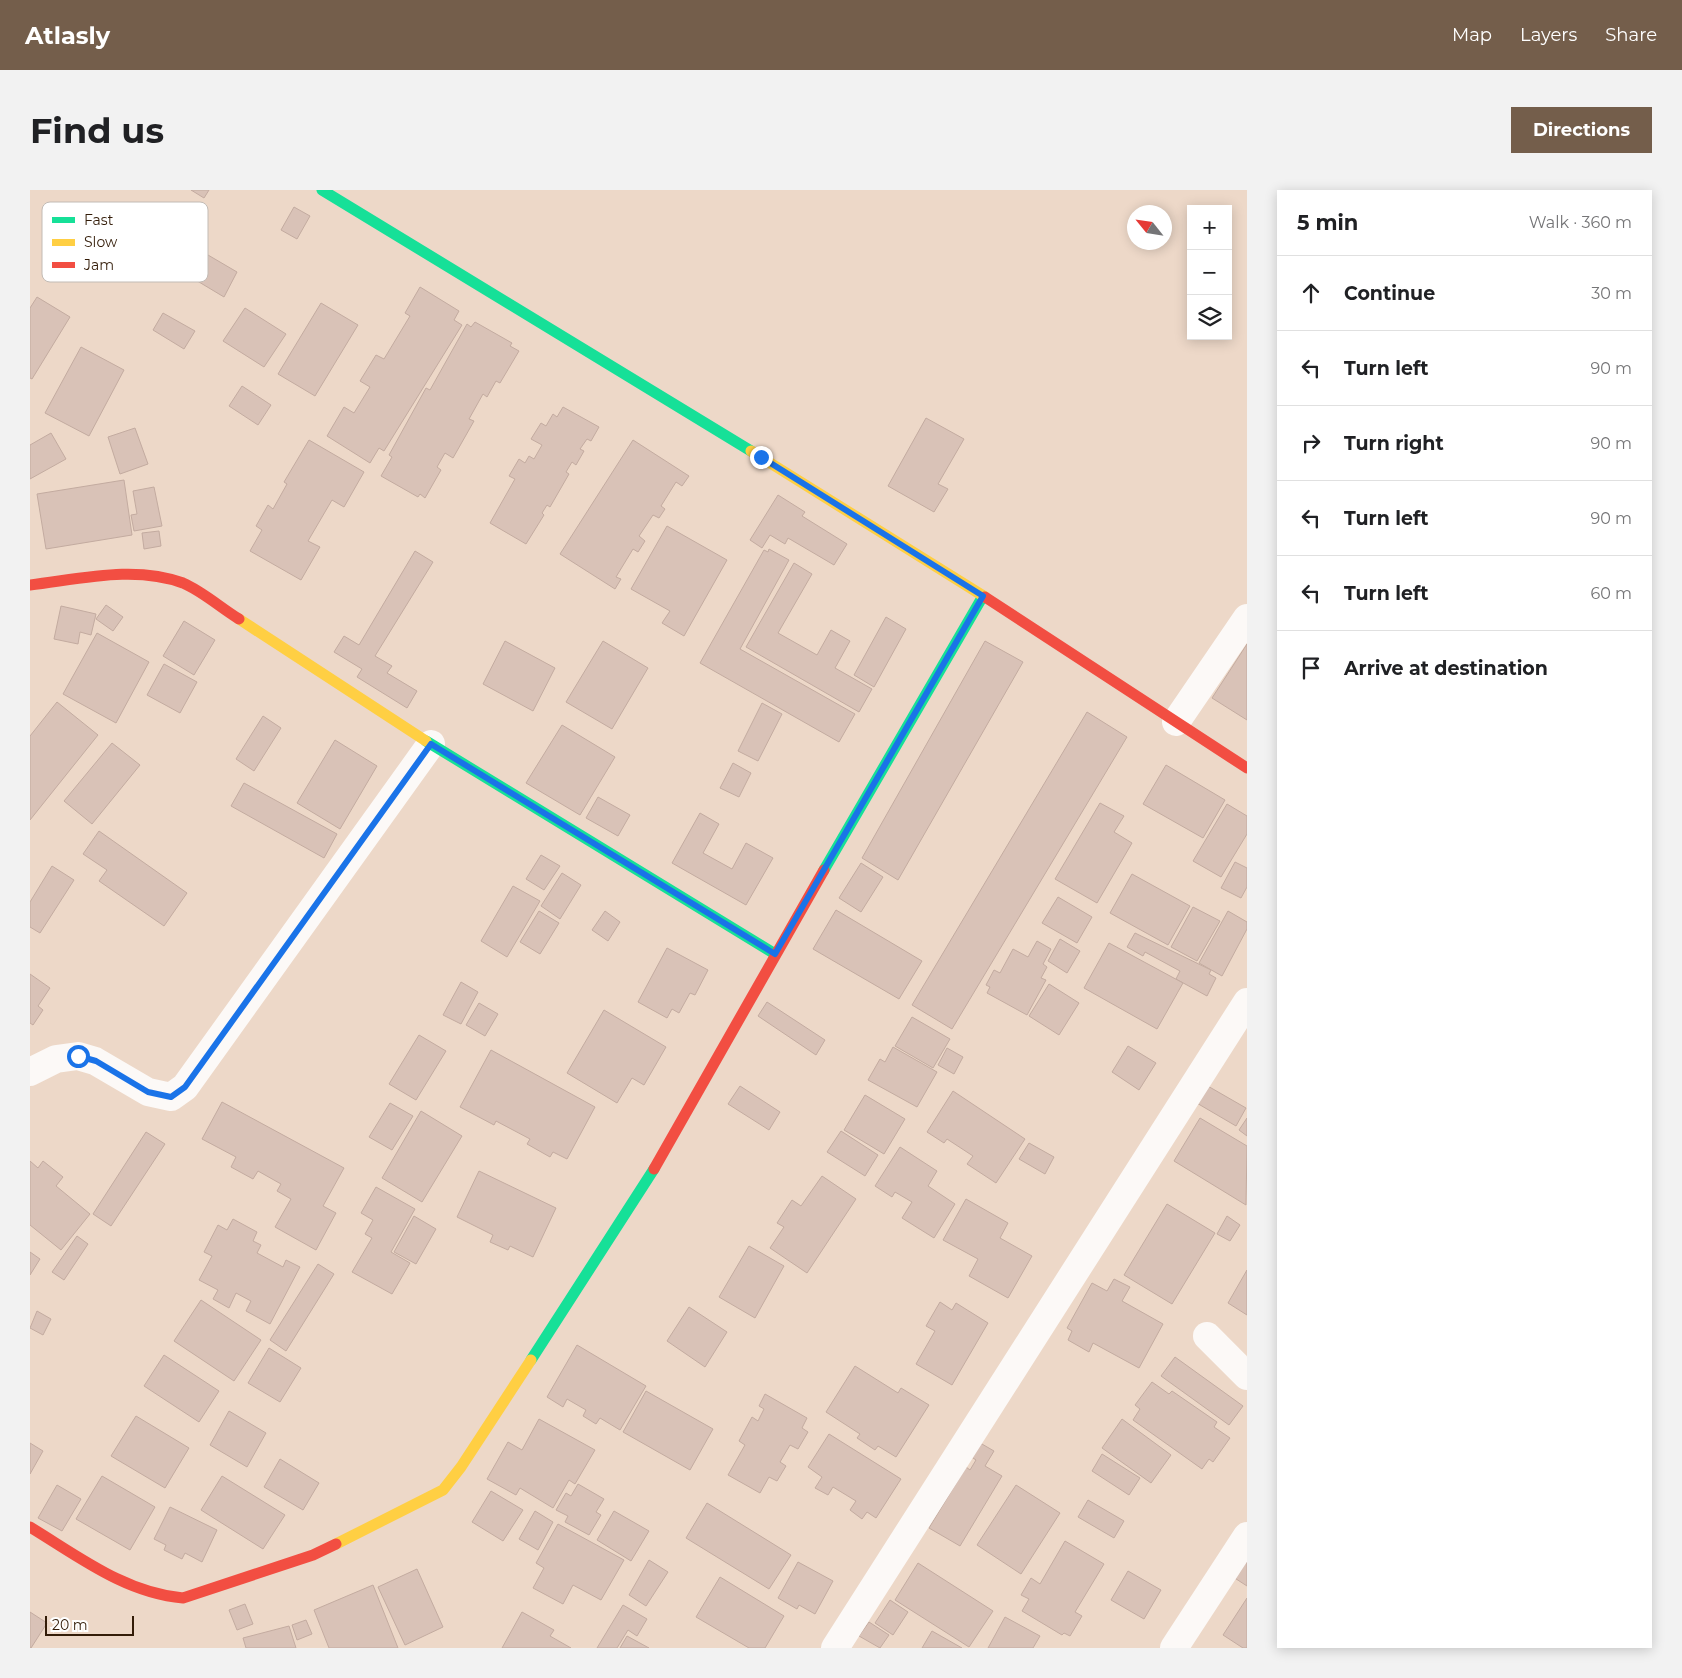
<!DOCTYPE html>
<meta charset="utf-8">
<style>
:root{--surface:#fff;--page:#f2f2f2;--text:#202124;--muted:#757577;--line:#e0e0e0;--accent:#745e4b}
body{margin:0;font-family:Montserrat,sans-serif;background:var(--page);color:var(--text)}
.controls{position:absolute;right:15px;top:15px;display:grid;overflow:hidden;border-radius:0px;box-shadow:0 2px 12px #0003}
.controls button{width:45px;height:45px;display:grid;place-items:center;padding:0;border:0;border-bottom:1px solid var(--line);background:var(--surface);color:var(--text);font:25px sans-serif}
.compass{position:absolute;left:1097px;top:15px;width:45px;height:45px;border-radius:50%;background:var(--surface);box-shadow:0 2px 12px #0003;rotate:300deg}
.scale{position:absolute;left:15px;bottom:12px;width:89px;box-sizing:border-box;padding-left:5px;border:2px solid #331c08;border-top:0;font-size:14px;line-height:18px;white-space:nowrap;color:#331c08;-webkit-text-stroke:4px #fff;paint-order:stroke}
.stop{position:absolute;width:15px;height:15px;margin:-11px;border:4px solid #1a73e8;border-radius:50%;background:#fff}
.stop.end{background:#1a73e8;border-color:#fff;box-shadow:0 1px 5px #0008}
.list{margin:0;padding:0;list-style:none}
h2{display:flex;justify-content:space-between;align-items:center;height:65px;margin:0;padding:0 20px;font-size:21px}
h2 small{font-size:16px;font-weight:400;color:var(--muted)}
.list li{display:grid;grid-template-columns:32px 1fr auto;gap:15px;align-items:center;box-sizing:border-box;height:75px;padding:0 20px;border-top:1px solid var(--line)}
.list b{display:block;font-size:19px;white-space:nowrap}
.list em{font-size:16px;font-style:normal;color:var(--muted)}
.icon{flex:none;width:28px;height:28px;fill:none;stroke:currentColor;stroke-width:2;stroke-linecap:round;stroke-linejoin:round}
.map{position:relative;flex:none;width:1217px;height:1458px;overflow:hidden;border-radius:0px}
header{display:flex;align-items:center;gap:30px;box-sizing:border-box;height:70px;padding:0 25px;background:var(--accent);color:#fff}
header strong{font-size:24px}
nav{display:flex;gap:28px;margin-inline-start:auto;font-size:18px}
.intro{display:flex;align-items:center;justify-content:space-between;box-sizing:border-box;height:120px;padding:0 30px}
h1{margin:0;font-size:35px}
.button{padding:12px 22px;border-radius:0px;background:var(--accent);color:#fff;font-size:18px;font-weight:700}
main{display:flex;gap:30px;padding:0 30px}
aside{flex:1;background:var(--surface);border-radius:0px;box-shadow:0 2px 12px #0003}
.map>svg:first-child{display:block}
</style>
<header>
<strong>Atlasly</strong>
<nav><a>Map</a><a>Layers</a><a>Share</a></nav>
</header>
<div class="intro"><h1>Find us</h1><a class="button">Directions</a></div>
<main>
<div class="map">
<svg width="1217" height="1458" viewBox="0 0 1217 1458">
<rect width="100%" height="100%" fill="#edd8c8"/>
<g fill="#d9c2b7" stroke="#c3aba0">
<polygon points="161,0 179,0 174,8"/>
<polygon points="264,17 280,26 267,49 251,40"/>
<polygon points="178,65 207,82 194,107 164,89"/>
<polygon points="390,97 429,121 424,130 432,135 354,261 349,258 340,273 297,246 314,217 324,223 340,197 330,191 346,165 354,169 380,126 375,123"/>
<polygon points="7,107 40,127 2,189 0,188 0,118"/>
<polygon points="291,113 328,135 285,206 248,184"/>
<polygon points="215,118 256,144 234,177 193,151"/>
<polygon points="133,123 165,141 154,159 123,140"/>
<polygon points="445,132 482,153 480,156 489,161 470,193 466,191 457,207 453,204 439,229 444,231 423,268 415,263 407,277 411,280 395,308 390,304 388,307 351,286 362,267 359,265 396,198 400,200 437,134 441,137"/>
<polygon points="51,157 94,180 59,246 15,223"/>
<polygon points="212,196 241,215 228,235 199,216"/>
<polygon points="533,217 569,237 561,251 557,249 550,259 554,261 546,275 542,272 536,282 539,284 520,317 517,315 512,323 514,325 496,354 460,333 485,289 479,286 489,269 495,273 499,266 504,269 512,255 501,249 511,233 516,236 523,224 527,227"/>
<polygon points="896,228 934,249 908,294 918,299 904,322 858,296"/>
<polygon points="105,238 118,274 90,284 78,247"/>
<polygon points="21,243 36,269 0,289 0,255"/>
<polygon points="279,250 334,282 314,317 302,310 278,351 290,357 271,390 220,361 232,340 226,336 238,315 243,319 257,294 254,292"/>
<polygon points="603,250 659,286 652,296 646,292 631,316 635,319 629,328 623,325 609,346 615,351 608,362 603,359 586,387 591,389 585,399 530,364"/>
<polygon points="94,290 102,345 16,359 7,304"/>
<polygon points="124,297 132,336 104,341 101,325 107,324 103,301"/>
<polygon points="748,305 775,322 772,326 817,354 804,375 758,348 755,354 740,345 732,358 720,350"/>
<polygon points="637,336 697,370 654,446 632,433 640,421 601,399"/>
<polygon points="129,341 131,356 114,359 112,343"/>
<polygon points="739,359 759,370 710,459 825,524 809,552 670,473 734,360 738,362"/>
<polygon points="385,361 403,372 345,466 362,476 357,483 387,501 377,518 327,487 332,479 304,462 314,446 329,455"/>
<polygon points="764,373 782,384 748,443 787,465 801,440 820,451 805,478 842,499 829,522 716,457"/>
<polygon points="76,415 93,427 83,441 66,429"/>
<polygon points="31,416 66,424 61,445 50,442 48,454 24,449"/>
<polygon points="856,427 876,439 844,497 824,485"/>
<polygon points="154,431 185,450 164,485 133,466"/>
<polygon points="67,443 119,472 86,533 33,504"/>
<polygon points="475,451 525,478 503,521 453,494"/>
<polygon points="573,451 618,478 582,539 536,512"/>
<polygon points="955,451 993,472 868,690 832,668"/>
<polygon points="1217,454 1217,530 1182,508"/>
<polygon points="134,474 167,492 150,523 117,505"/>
<polygon points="27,512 68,545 0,630 0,546"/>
<polygon points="732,513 752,524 728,571 708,561"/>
<polygon points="1057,522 1097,547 922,839 882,815"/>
<polygon points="233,526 251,538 224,581 206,569"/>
<polygon points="532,535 585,567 550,625 496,593"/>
<polygon points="305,550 347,576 310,639 267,613"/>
<polygon points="82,553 110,575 62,634 34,611"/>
<polygon points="703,573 721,583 709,607 690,598"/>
<polygon points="1136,575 1195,610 1173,648 1113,614"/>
<polygon points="214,593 307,644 294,668 201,616"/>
<polygon points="568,607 600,625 588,646 556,628"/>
<polygon points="1070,613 1094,626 1084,642 1102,653 1067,713 1025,689"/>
<polygon points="1197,614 1217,626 1217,644 1191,687 1163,671"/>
<polygon points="670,623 689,634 673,663 702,679 716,653 743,668 716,715 642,673"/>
<polygon points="69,641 157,703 134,736 69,691 77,680 53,664"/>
<polygon points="511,665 530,676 514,700 496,689"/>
<polygon points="1205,672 1217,678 1217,697 1211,708 1191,698"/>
<polygon points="831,673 853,687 831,722 809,708"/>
<polygon points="22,676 44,690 10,743 0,737 0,712"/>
<polygon points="532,683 551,695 530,729 511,716"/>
<polygon points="1102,684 1160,716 1138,755 1080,723"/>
<polygon points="483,696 510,711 477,767 451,751"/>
<polygon points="1028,707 1062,727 1047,753 1012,733"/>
<polygon points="1163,717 1190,731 1167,771 1141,757"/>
<polygon points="806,720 892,771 869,809 783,759"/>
<polygon points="509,721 529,733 510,764 490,752"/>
<polygon points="575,721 590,732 578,751 562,740"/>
<polygon points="1198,721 1217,732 1217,739 1192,786 1169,773"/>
<polygon points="1105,743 1181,780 1179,784 1186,788 1177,806 1146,789 1150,781 1115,762 1113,766 1097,757"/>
<polygon points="1030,749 1050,761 1037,783 1018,771"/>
<polygon points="1007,751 1021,759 1013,774 1017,777 1011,788 1016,790 997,825 957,803 960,797 956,795 964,780 970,783 983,759 998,767"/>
<polygon points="1079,753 1153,793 1127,839 1054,798"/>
<polygon points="637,758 678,780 665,805 660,803 649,823 642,819 637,828 608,812"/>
<polygon points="0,784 20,798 8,816 13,820 3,835 0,833"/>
<polygon points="431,792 448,802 431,834 413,825"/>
<polygon points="1019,794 1049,813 1029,845 999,826"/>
<polygon points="737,812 795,850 786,865 728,826"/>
<polygon points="449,813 468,824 455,846 436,835"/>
<polygon points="574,820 636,857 614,895 602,888 587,913 537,883"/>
<polygon points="882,827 920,849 903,878 865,856"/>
<polygon points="389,845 416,861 386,910 359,894"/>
<polygon points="1098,856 1126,873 1109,900 1082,882"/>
<polygon points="863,857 907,882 887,917 838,890 850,869 855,872"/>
<polygon points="917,858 933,867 924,884 908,875"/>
<polygon points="461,860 565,917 537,969 523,962 520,967 497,954 500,949 466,931 464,935 430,917"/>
<polygon points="1176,895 1216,918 1206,936 1165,912"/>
<polygon points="710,896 750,922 739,940 698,914"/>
<polygon points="923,901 995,949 966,993 937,974 943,966 917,949 914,953 897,942"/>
<polygon points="835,905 875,929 854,964 814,940"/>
<polygon points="192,912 314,978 293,1016 306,1023 286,1060 245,1037 261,1009 247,1001 251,994 228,981 223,989 201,977 206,967 172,949"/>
<polygon points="360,913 383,926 362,960 339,947"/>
<polygon points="391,921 432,946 392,1012 352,988"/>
<polygon points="1170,928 1217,956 1216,1015 1144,971"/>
<polygon points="1217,928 1217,946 1209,940"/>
<polygon points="811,941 848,965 835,986 797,962"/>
<polygon points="116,942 135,954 81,1036 63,1024"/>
<polygon points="999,953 1024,967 1015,984 989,969"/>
<polygon points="870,957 907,981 898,996 925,1014 904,1048 872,1028 882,1012 865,1002 862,1007 845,996"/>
<polygon points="0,971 8,978 13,971 33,987 26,996 60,1024 31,1060 0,1035"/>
<polygon points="449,981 526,1018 503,1067 480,1056 478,1060 460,1052 463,1045 427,1027"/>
<polygon points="792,986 826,1009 777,1083 740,1058 754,1037 747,1033 762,1010 771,1016"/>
<polygon points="346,997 385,1019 361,1062 380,1073 362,1104 322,1082 342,1048 335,1044 343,1030 331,1023"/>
<polygon points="936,1009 978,1033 970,1048 1002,1066 978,1108 939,1086 948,1069 913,1050"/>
<polygon points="1137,1014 1185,1043 1142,1114 1094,1085"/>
<polygon points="384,1026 406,1039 386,1074 364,1062"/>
<polygon points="1197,1026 1210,1035 1200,1051 1187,1044"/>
<polygon points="203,1029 227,1042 223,1051 231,1055 227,1063 253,1077 256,1070 270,1077 240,1134 216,1121 221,1111 206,1103 199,1118 183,1109 188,1100 169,1090 182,1066 174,1062 188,1035 197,1040"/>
<polygon points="47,1046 58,1054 34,1090 22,1082"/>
<polygon points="719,1056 754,1076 725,1128 689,1107"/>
<polygon points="0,1062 10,1069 0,1085"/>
<polygon points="288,1074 304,1084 256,1161 240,1150"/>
<polygon points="1217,1080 1217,1125 1198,1113"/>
<polygon points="1084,1089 1100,1097 1092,1111 1133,1134 1109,1178 1063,1153 1059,1162 1038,1150 1042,1141 1037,1138 1062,1093 1077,1101"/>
<polygon points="171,1110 231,1150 204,1191 144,1151"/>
<polygon points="910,1112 922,1120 926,1113 958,1133 922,1195 886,1174 905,1141 896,1136"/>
<polygon points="659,1117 697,1142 675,1177 637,1151"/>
<polygon points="7,1121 21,1129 13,1145 0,1138"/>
<polygon points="547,1155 616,1196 590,1240 570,1228 566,1234 553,1226 556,1220 537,1209 533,1217 517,1207"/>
<polygon points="239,1158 271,1178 250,1212 218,1193"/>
<polygon points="134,1165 189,1201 169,1232 114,1196"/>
<polygon points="1145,1167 1213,1216 1199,1235 1131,1186"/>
<polygon points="825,1176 868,1203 871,1198 899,1215 866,1267 848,1256 845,1260 827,1248 830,1244 796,1222"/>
<polygon points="1122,1192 1139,1204 1142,1201 1187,1232 1184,1237 1200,1248 1183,1272 1179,1269 1172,1279 1103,1230 1110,1219 1105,1215"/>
<polygon points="616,1201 683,1239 660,1280 593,1242"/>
<polygon points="735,1204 777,1228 772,1238 778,1242 768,1259 760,1255 750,1272 756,1276 747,1291 739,1287 730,1303 698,1285 715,1255 709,1251 722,1227 728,1231 734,1219 729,1216"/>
<polygon points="199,1221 236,1243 217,1277 180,1255"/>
<polygon points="106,1226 159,1258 135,1298 81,1266"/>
<polygon points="509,1229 565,1260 545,1294 539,1290 523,1318 490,1298 486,1305 457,1289 478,1252 492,1260"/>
<polygon points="1092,1229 1141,1265 1121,1293 1072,1258"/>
<polygon points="799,1244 871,1289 846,1328 837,1322 832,1329 820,1320 826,1311 803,1297 798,1305 785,1298 792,1287 778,1277"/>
<polygon points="945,1250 964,1261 955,1276 972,1286 930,1356 899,1338 936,1277 940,1280 946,1270 937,1264"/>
<polygon points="0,1253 13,1261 0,1284"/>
<polygon points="1072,1264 1110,1288 1099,1305 1062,1281"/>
<polygon points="250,1269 289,1293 273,1320 234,1297"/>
<polygon points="72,1286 125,1317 100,1360 46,1329"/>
<polygon points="192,1286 255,1325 233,1359 171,1320"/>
<polygon points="548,1294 574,1309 566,1322 571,1325 559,1345 535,1332 538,1326 526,1320 536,1303 541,1306"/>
<polygon points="27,1295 51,1309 32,1341 8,1328"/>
<polygon points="986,1295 1030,1323 991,1384 947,1355"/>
<polygon points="461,1301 493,1320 473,1351 442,1332"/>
<polygon points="1058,1310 1094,1331 1084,1348 1048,1327"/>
<polygon points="677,1313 761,1365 739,1399 656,1348"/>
<polygon points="140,1317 187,1340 172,1372 155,1363 152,1369 134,1360 136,1355 124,1349"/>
<polygon points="505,1321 523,1332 508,1360 489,1349"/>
<polygon points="584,1321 619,1341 601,1371 567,1350"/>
<polygon points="528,1334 594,1370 571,1410 543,1395 533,1414 503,1398 514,1378 506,1373"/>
<polygon points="1035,1351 1074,1374 1045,1422 1052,1426 1040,1446 1034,1443 1032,1445 992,1421 999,1409 991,1405 1001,1388 1010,1394"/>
<polygon points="1217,1360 1217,1396 1200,1385"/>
<polygon points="619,1370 638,1382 616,1416 599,1405"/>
<polygon points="768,1372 803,1391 785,1424 769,1415 767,1419 748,1408"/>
<polygon points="888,1373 963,1421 939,1457 865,1410"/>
<polygon points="387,1379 413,1437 375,1455 348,1397"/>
<polygon points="1098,1381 1131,1400 1114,1429 1081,1410"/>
<polygon points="690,1387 754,1426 735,1458 719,1458 666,1427"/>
<polygon points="343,1395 368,1458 299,1458 284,1420"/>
<polygon points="1217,1408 1217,1458 1213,1458 1193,1445"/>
<polygon points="860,1410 878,1422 863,1445 845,1433"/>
<polygon points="215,1414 223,1434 207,1440 199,1420"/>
<polygon points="593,1415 617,1429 607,1446 598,1440 587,1458 567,1458"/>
<polygon points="0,1422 17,1433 1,1458 0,1458"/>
<polygon points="492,1422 524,1440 520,1446 541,1458 472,1458"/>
<polygon points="975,1427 1010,1446 1003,1458 958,1458"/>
<polygon points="276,1430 282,1444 267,1450 262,1435"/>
<polygon points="839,1432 859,1445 850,1458 829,1446"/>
<polygon points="259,1436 266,1458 216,1458 213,1448"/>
<polygon points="902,1441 932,1458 892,1458"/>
<polygon points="597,1446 619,1458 590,1458"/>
</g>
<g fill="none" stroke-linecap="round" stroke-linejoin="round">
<g stroke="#fcf9f7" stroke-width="28">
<polyline points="1146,532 1217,428"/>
<polyline points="0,882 26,869 48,866 65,871 118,902 141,907 155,897 401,554"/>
<polyline points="1177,1146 1217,1186"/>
<polyline points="805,1458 1217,812"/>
<polyline points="1144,1458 1217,1346"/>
</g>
<g stroke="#16e098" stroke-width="11">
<polyline points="292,0 721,261"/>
<polyline points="396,551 745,764"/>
<polyline points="794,680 953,406"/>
<polyline points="501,1170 624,979"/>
</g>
<g stroke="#ffcf43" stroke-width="11">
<polyline points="721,261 955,407"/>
<polyline points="209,429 396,551"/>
<polyline points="306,1354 413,1300 431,1277 501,1170"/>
</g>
<g stroke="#f24e42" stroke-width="11">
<path d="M0,395C50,389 105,375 153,393C172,401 191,418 209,429"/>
<polyline points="955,407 1217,578"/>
<polyline points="624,979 794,680"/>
<path d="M0,1337C48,1366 95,1403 153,1408L283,1365L306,1354"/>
</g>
</g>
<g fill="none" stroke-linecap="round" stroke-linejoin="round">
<polyline stroke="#1a73e8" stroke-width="6" points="48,866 66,871 118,902 141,907 155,897 401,554 745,764 953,406 731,267"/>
</g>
<rect x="12" y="12" width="166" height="80" rx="8" fill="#fff" stroke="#c2bbb5" stroke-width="1"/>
<rect x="22" y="27" width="23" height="6" fill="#16e098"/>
<rect x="22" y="49" width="23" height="7" fill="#ffcf43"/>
<rect x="22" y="72" width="23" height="6" fill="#f24e42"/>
<g font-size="14" fill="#331c08">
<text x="54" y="35">Fast</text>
<text x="54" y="57">Slow</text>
<text x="54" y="80">Jam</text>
</g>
</svg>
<div class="controls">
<button>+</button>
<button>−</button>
<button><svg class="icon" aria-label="layers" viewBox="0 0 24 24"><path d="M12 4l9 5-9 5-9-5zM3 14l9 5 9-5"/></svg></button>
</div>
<svg class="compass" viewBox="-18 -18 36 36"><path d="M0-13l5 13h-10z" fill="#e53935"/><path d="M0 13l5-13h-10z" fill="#757577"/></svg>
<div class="scale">20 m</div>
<div class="stop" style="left:48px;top:866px"></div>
<div class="stop end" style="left:731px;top:267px"></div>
</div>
<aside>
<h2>5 min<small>Walk · 360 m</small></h2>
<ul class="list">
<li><svg class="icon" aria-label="ahead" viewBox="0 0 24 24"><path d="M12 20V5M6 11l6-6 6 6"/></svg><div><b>Continue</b></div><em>30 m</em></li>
<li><svg class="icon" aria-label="left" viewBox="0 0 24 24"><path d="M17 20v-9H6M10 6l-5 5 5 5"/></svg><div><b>Turn left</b></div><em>90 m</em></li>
<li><svg class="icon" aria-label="right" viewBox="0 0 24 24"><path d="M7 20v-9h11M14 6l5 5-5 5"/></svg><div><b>Turn right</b></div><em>90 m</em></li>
<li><svg class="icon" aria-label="left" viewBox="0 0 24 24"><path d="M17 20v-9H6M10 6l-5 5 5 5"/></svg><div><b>Turn left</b></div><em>90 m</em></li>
<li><svg class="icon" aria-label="left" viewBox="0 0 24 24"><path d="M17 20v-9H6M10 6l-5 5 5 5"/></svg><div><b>Turn left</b></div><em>60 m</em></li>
<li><svg class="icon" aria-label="arrive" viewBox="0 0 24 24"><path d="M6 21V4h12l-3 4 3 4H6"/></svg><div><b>Arrive at destination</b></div></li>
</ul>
</aside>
</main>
